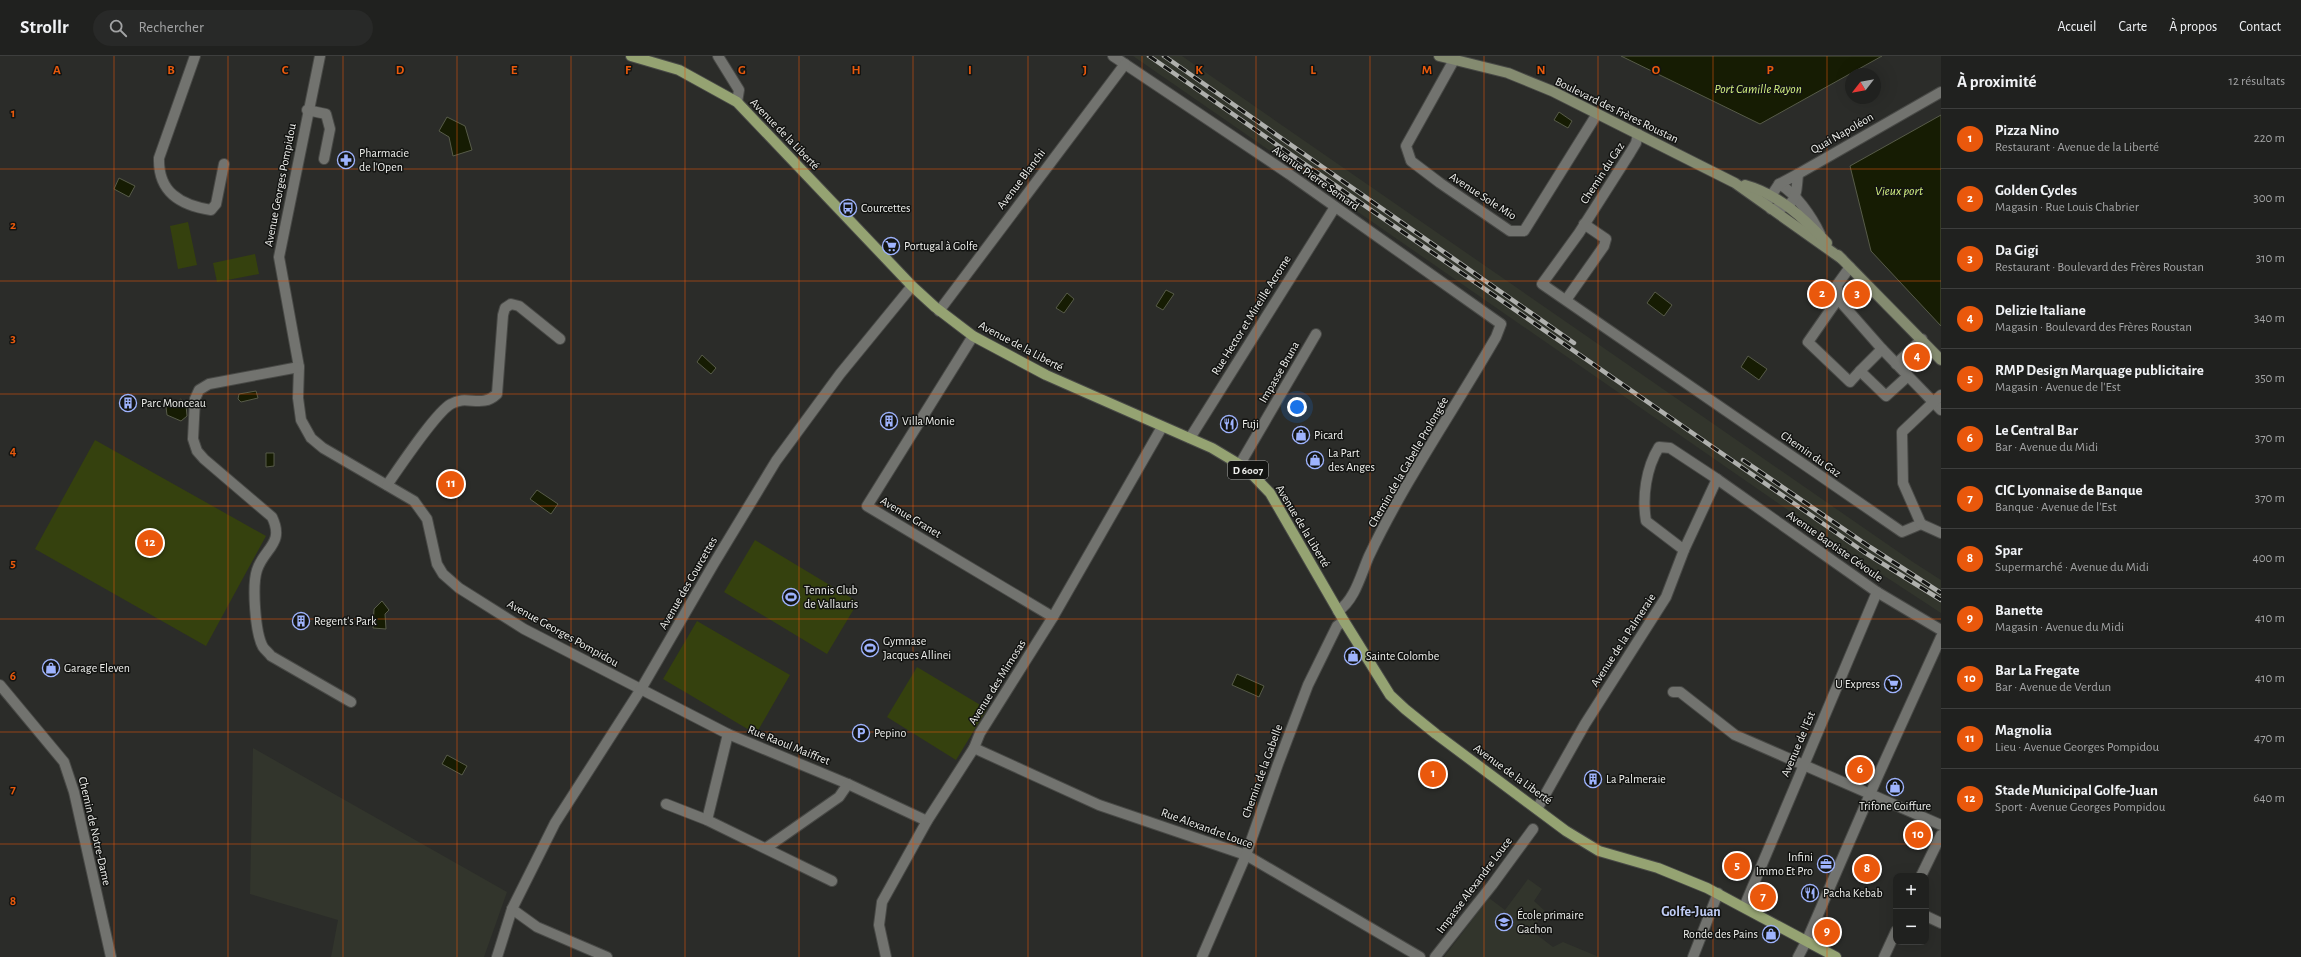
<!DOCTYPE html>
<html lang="fr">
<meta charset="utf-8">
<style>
:root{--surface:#20211f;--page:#282928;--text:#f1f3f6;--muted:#a2a3a4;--line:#3d3e3d;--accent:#ea580c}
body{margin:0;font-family:"Alegreya Sans",sans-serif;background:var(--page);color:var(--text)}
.controls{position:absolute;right:12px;bottom:12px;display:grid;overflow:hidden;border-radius:8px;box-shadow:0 4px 16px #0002}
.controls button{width:36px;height:36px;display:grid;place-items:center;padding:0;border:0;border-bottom:1px solid var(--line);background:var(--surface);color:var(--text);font:20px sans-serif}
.compass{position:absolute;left:1845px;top:12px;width:36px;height:36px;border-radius:50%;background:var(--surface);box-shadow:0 4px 16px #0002;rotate:239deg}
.you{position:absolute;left:1297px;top:351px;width:14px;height:14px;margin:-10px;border:3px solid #fff;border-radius:50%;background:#1a73e8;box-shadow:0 0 0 6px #1a73e833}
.badge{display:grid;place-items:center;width:26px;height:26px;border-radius:50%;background:var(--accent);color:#fff;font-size:13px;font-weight:700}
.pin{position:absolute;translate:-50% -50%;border:2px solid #fff;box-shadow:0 1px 4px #0006}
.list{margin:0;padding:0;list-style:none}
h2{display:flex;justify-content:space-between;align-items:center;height:52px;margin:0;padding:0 16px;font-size:17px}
h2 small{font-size:13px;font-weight:400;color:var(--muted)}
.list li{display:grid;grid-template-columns:26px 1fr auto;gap:12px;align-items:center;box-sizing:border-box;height:60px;padding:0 16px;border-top:1px solid var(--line)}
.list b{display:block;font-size:15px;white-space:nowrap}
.list p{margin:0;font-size:13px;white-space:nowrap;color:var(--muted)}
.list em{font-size:13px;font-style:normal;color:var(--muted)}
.icon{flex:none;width:22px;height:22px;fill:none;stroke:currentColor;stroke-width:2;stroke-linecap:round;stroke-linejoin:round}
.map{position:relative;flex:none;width:1941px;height:901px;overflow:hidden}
header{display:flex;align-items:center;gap:24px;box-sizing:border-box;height:56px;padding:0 20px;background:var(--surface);border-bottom:1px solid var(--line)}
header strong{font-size:19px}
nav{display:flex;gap:22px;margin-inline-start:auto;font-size:14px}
.search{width:280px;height:36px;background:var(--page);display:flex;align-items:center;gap:10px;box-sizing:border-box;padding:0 14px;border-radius:22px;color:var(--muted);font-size:15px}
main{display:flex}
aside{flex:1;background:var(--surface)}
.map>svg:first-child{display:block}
</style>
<header>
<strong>Strollr</strong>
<div class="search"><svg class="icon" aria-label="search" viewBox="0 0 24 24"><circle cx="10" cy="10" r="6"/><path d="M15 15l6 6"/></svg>Rechercher</div>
<nav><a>Accueil</a><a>Carte</a><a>À propos</a><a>Contact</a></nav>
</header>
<main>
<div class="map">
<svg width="1941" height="901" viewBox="0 0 1941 901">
<rect width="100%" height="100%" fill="#2b2c29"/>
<g fill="#32352c">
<polygon points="1133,0 1182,0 1913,506 1941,524 1941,557 1860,504"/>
<polygon points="253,692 507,836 484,901 331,901 338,864 250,838"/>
<polygon points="1528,823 1542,833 1534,845 1545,855 1532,875 1553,891 1563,886 1599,901 1444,901 1489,842 1505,854"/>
</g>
<g fill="#35410e">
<polygon points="188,166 197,209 178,213 170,170"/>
<polygon points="255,198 259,218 217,226 213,207"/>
<polygon points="95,384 266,480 206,590 35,493"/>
<polygon points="755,484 858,546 827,598 724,536"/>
<polygon points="697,565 790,619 756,678 663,623"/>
<polygon points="917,611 987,653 956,704 887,661"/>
</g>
<g fill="#161c03" stroke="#575b49">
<polygon points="1621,0 1882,0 1760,68"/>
<polygon points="1559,56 1572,65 1568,72 1554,64"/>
<polygon points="1941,59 1941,270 1871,195 1850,110"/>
<polygon points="447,61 465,70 472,94 453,100 449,81 439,75"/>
<polygon points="119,122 135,130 129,141 114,133"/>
<polygon points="1166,234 1174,238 1163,254 1156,250"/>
<polygon points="1655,236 1672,249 1664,260 1647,247"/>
<polygon points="1067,237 1074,243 1064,257 1056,252"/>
<polygon points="702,299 716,312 711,318 697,306"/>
<polygon points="1748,300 1767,313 1759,324 1741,311"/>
<polygon points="256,335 258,342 241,346 238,343 239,338"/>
<polygon points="181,343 186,349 187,360 181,365 167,359 166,351"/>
<polygon points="266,397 274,397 274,410 266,411"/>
<polygon points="537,434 558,448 551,458 530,443"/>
<polygon points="382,545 389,554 385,558 386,573 373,572 374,553"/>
<polygon points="1237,618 1264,630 1259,641 1232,629"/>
<polygon points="447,699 467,710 462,719 442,708"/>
</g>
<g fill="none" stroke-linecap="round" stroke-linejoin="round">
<g stroke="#484946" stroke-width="12">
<g id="minor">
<path d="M195,0L159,102C158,136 180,149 211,154L216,148L224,108"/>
<polyline points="320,0 279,201 299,311 298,342 301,364 311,382 323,392 414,445 427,463 437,508 443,518 459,532 524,573 728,678 848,728 927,765"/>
<polyline points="718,0 739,34 737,46"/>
<path d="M1113,0L1289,118L1501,268L1496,281C1455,352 1404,426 1369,500C1361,518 1355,544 1338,555"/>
<polyline points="1454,4 1406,90 1411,105 1440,127 1510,175 1524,175 1597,58"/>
<polyline points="307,54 326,58 330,73 324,103"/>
<polyline points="1638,78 1636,87 1630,97 1579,177 1542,228 1902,476 1921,468"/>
<polyline points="1798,118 1941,36"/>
<path d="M1779,128C1795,136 1812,161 1820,178"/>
<path d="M1767,146L1779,128L1798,118C1796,140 1797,152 1771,153"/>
<polyline points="1850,211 1837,229 1838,243 1882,293 1941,354"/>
<polyline points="1838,243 1808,286 1850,326 1860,315"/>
<polyline points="1566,244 1604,190 1606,183 1584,168"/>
<polyline points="939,255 1125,8"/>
<polyline points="973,280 867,450 1053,561"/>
<polyline points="1882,293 1860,315 1886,340 1908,320"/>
<polyline points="1896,308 1922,283"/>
<path d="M299,311L209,328L199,334L195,343L193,383L197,395L204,403L272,461C285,488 264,492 257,514C252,529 255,577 263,591C265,594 269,597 271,600L351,646"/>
<polyline points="1190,382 1335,151"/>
<polyline points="1240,408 1316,278"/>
<path d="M387,429C399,412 436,356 451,348C467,338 481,353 497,338L503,259L505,252L511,248L519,250L560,283"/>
<polyline points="1921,468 1903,427 1902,376 1941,339"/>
<polyline points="1921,468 1941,477"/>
<path d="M1684,494L1646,465C1642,441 1646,412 1659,391L1670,392L1717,423L1877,536L1941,574"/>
<polyline points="0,629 64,706 74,736 111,901"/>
<polyline points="1673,636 1680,636 1735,679 1941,769"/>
<polyline points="974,692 1099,749 1246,799 1420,901"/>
<polyline points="666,748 707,764 832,825"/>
<polyline points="1537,753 1585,668 1666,541 1684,494 1717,423"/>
<polyline points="707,764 728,678"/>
<polyline points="766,792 839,741 848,728"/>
<polyline points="1744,851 1877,536"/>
<polyline points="512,853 537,871 607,901"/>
<polyline points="1926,860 1941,867"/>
<polyline points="497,901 512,853 555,767 641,633 713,509 776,405 840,318 912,230"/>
<polyline points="886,901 879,869 882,846 927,765 974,692 980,677 1053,561 1162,371"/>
<polyline points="1202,901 1246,799 1278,708 1308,629 1337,570 1344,565"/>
<polyline points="1435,901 1492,829 1533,773"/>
<polyline points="1693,901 1718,837"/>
<polyline points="1798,901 1807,884 1877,722 1941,581"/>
</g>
</g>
<g stroke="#484946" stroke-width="12">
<g id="tertiary">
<polyline points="1921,820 1941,779"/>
<polyline points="1884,901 1896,875"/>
</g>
</g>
<g stroke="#484946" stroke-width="12">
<g id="secondary">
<polyline points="1439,0 1508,17 1552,35 1735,127 1842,203"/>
<path d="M1745,129C1778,138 1804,162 1827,187"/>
<polyline points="1838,199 1941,304"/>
</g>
</g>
<g stroke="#484946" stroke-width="12">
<polyline id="primary" points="631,0 679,14 737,46 912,230 935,251 973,280 1046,319 1212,392 1247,413 1270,437 1344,565 1390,639 1405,653 1436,678 1566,775 1599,795 1658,812 1707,832 1836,901"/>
</g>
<use href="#minor" stroke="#72736f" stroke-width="10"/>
<use href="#tertiary" stroke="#72736f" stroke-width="10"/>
<use href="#secondary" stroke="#848b70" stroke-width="10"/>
<use href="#primary" stroke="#95a372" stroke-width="10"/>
<g stroke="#afb0ad" stroke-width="4.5">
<g id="rail">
<polyline points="1149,0 1864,496 1941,544"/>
<polyline points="1164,0 1574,287"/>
<polyline points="1743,404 1870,491 1941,537"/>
</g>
</g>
<use href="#rail" stroke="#131412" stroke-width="3" stroke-dasharray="9" stroke-linecap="butt"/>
</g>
<path fill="none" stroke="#e8590c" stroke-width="1" stroke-opacity="0.55" d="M114,0V901M228,0V901M343,0V901M457,0V901M571,0V901M685,0V901M799,0V901M913,0V901M1028,0V901M1142,0V901M1256,0V901M1370,0V901M1484,0V901M1598,0V901M1713,0V901M1827,0V901M0,113H1941M0,225H1941M0,338H1941M0,450H1941M0,563H1941M0,676H1941M0,788H1941"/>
<defs>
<g id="pharmacy-ring" transform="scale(0.9)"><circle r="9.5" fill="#131412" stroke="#9eb3fd" stroke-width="1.5"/><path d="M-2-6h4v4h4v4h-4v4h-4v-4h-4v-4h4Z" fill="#9eb3fd"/></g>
<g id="bus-ring" transform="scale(0.9)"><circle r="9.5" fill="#131412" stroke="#9eb3fd" stroke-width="1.5"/><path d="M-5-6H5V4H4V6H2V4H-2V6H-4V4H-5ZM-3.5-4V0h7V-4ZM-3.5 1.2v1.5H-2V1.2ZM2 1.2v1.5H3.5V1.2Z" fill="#9eb3fd"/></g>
<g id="supermarket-ring" transform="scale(0.9)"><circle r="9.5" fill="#131412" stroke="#9eb3fd" stroke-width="1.5"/><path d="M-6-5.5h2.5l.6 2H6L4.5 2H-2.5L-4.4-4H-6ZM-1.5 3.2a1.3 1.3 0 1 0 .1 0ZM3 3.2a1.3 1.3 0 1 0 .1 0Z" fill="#9eb3fd"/></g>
<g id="building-ring" transform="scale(0.9)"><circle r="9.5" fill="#131412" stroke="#9eb3fd" stroke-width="1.5"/><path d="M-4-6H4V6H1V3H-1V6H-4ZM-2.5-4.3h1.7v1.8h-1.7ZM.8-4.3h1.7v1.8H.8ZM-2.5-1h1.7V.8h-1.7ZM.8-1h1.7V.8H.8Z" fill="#9eb3fd"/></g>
<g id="restaurant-ring" transform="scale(0.9)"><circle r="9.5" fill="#131412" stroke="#9eb3fd" stroke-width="1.5"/><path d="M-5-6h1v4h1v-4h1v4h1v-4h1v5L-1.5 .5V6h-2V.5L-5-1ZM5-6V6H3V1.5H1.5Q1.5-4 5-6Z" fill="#9eb3fd"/></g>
<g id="shop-ring" transform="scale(0.9)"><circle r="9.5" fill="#131412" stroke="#9eb3fd" stroke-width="1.5"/><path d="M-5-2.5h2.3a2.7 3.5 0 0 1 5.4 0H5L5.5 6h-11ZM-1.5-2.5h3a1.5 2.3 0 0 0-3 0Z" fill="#9eb3fd"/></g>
<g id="stadium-ring" transform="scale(0.9)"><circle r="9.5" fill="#131412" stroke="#9eb3fd" stroke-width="1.5"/><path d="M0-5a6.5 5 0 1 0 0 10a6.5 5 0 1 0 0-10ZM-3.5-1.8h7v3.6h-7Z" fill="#9eb3fd"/></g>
<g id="parking-ring" transform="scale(0.9)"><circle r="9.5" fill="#131412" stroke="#9eb3fd" stroke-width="1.5"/><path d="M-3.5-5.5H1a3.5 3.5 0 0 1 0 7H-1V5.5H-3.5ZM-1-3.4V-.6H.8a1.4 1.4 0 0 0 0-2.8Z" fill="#9eb3fd"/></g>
<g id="office-ring" transform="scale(0.9)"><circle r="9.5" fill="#131412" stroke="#9eb3fd" stroke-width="1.5"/><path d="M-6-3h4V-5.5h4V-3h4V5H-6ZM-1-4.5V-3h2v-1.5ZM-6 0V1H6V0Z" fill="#9eb3fd"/></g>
<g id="school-ring" transform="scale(0.9)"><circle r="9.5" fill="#131412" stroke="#9eb3fd" stroke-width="1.5"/><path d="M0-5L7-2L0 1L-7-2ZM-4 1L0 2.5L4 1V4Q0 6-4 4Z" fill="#9eb3fd"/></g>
</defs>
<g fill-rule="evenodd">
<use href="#pharmacy-ring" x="346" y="104"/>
<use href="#bus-ring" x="848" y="152"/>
<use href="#supermarket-ring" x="891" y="190"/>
<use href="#building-ring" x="128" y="347"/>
<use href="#building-ring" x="889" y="365"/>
<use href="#restaurant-ring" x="1229" y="368"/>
<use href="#shop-ring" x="1301" y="379"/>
<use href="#shop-ring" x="1315" y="404"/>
<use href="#stadium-ring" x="791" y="541"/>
<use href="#building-ring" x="301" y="565"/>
<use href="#stadium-ring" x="870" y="592"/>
<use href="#shop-ring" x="1353" y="600"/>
<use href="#shop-ring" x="51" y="612"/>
<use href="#supermarket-ring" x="1893" y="628"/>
<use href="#parking-ring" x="861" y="677"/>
<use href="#building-ring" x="1593" y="723"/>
<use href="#shop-ring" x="1895" y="731"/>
<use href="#office-ring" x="1826" y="808"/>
<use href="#restaurant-ring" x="1810" y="837"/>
<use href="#school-ring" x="1504" y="866"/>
<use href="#shop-ring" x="1771" y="878"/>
</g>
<g text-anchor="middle" stroke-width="3" stroke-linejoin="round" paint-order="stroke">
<rect fill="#131412" stroke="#acadab" stroke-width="1" x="1228" y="405" width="40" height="18" rx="3"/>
<g font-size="11" font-weight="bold" fill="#eeefec">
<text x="1248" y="418">D 6007</text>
</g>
<g font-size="12" fill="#eeefec" stroke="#131412">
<text transform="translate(1617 54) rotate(26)" y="4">Boulevard des Frères Roustan</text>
<text transform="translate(1842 77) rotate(-30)" y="4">Quai Napoléon</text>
<text transform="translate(785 78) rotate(46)" y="4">Avenue de la Liberté</text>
<text transform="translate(1602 117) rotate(-57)" y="4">Chemin du Gaz</text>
<text transform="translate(1316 122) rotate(35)" y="4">Avenue Pierre Semard</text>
<text transform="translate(1021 123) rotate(-53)" y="4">Avenue Blanchi</text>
<text transform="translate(280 129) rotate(-79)" y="4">Avenue Georges Pompidou</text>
<text transform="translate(1483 140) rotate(33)" y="4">Avenue Sole Mio</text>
<text transform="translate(1251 259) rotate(-58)" y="4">Rue Hector et Mireille Acrome</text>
<text transform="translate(1021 290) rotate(28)" y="4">Avenue de la Liberté</text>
<text transform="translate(1279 316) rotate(-60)" y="4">Impasse Bruna</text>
<text transform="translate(1811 398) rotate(35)" y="4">Chemin du Gaz</text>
<text transform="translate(1408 406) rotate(-60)" y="4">Chemin de la Gabelle Prolongée</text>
<text transform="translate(911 461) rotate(31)" y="4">Avenue Granet</text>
<text transform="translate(1303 470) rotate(59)" y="4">Avenue de la Liberté</text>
<text transform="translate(1835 490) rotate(35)" y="4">Avenue Baptiste Cévoule</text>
<text transform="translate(688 527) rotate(-60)" y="4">Avenue des Courcettes</text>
<text transform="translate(563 577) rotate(29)" y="4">Avenue Georges Pompidou</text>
<text transform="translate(1623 584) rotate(-57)" y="4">Avenue de la Palmeraie</text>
<text transform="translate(997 626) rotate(-58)" y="4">Avenue des Mimosas</text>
<text transform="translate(1798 688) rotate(-67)" y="4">Avenue de l'Est</text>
<text transform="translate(789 689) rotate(22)" y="4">Rue Raoul Maiffret</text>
<text transform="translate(1262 715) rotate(-70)" y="4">Chemin de la Gabelle</text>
<text transform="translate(1513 718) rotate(36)" y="4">Avenue de la Liberté</text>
<text transform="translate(1207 772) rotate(20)" y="4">Rue Alexandre Louce</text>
<text transform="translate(95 775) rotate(77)" y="4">Chemin de Notre-Dame</text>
<text transform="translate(1474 829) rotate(-53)" y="4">Impasse Alexandre Louce</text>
</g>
<g font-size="12" fill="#eeefec" stroke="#131412" text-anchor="start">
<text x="359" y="101">Pharmacie<tspan x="359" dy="14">de l'Open</tspan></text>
<text x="861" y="156">Courcettes</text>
<text x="904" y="194">Portugal à Golfe</text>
<text x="141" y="351">Parc Monceau</text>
<text x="902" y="369">Villa Monie</text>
<text x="1242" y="372">Fuji</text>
<text x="1314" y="383">Picard</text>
<text x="1328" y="401">La Part<tspan x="1328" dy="14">des Anges</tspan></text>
<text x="804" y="538">Tennis Club<tspan x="804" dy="14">de Vallauris</tspan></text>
<text x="314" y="569">Regent's Park</text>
<text x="883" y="589">Gymnase<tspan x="883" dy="14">Jacques Allinei</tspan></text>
<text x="1366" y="604">Sainte Colombe</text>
<text x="64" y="616">Garage Eleven</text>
<text x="1880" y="632" text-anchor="end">U Express</text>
<text x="874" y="681">Pepino</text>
<text x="1606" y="727">La Palmeraie</text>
<text x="1895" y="754" text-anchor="middle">Trifone Coiffure</text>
<text x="1813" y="805" text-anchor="end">Infini<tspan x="1813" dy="14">Immo Et Pro</tspan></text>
<text x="1823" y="841">Pacha Kebab</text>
<text x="1517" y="863">École primaire<tspan x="1517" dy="14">Gachon</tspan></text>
<text x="1758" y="882" text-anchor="end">Ronde des Pains</text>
</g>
<g font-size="13" font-style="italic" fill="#d2f081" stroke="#131412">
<text x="1758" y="37">Port Camille Rayon</text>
<text x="1899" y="139">Vieux port</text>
</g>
<g font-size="14" font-weight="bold" fill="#bfccf5" stroke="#131412">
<text x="1691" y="860">Golfe-Juan</text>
</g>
</g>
<g font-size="13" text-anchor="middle" font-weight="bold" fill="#e8590c" stroke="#131412" stroke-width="3" stroke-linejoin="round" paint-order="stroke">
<text x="57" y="18">A</text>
<text x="171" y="18">B</text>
<text x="285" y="18">C</text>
<text x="400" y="18">D</text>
<text x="514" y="18">E</text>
<text x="628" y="18">F</text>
<text x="742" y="18">G</text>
<text x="856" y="18">H</text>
<text x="970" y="18">I</text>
<text x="1085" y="18">J</text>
<text x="1199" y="18">K</text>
<text x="1313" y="18">L</text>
<text x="1427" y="18">M</text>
<text x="1541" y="18">N</text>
<text x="1656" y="18">O</text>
<text x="1770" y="18">P</text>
<text x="13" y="61">1</text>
<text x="13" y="173">2</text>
<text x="13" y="286">3</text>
<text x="13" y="399">4</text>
<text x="13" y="511">5</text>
<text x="13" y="624">6</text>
<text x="13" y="737">7</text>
<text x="13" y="849">8</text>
</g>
</svg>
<div class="controls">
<button>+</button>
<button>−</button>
</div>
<svg class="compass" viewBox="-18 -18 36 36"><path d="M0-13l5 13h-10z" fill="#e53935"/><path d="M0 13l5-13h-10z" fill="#a2a3a4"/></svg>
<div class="you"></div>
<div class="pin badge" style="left:1433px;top:718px">1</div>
<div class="pin badge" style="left:1822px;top:238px">2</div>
<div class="pin badge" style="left:1857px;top:238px">3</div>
<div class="pin badge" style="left:1917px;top:301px">4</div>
<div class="pin badge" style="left:1737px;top:810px">5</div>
<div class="pin badge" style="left:1860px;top:714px">6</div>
<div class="pin badge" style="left:1763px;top:841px">7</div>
<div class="pin badge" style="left:1867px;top:813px">8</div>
<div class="pin badge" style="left:1827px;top:876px">9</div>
<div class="pin badge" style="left:1918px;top:779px">10</div>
<div class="pin badge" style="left:451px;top:428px">11</div>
<div class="pin badge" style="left:150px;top:487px">12</div>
</div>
<aside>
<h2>À proximité<small>12 résultats</small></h2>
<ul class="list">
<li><span class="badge">1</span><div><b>Pizza Nino</b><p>Restaurant · Avenue de la Liberté</p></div><em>220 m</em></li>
<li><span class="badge">2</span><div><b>Golden Cycles</b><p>Magasin · Rue Louis Chabrier</p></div><em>300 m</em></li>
<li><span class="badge">3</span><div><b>Da Gigi</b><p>Restaurant · Boulevard des Frères Roustan</p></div><em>310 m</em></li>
<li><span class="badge">4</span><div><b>Delizie Italiane</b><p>Magasin · Boulevard des Frères Roustan</p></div><em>340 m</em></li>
<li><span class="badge">5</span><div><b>RMP Design Marquage publicitaire</b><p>Magasin · Avenue de l'Est</p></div><em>350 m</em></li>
<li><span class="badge">6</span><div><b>Le Central Bar</b><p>Bar · Avenue du Midi</p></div><em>370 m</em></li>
<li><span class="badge">7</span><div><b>CIC Lyonnaise de Banque</b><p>Banque · Avenue de l'Est</p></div><em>370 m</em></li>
<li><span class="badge">8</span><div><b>Spar</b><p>Supermarché · Avenue du Midi</p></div><em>400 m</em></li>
<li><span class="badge">9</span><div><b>Banette</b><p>Magasin · Avenue du Midi</p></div><em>410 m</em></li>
<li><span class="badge">10</span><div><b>Bar La Fregate</b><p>Bar · Avenue de Verdun</p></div><em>410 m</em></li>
<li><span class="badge">11</span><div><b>Magnolia</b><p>Lieu · Avenue Georges Pompidou</p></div><em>470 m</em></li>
<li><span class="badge">12</span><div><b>Stade Municipal Golfe-Juan</b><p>Sport · Avenue Georges Pompidou</p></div><em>640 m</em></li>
</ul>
</aside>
</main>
